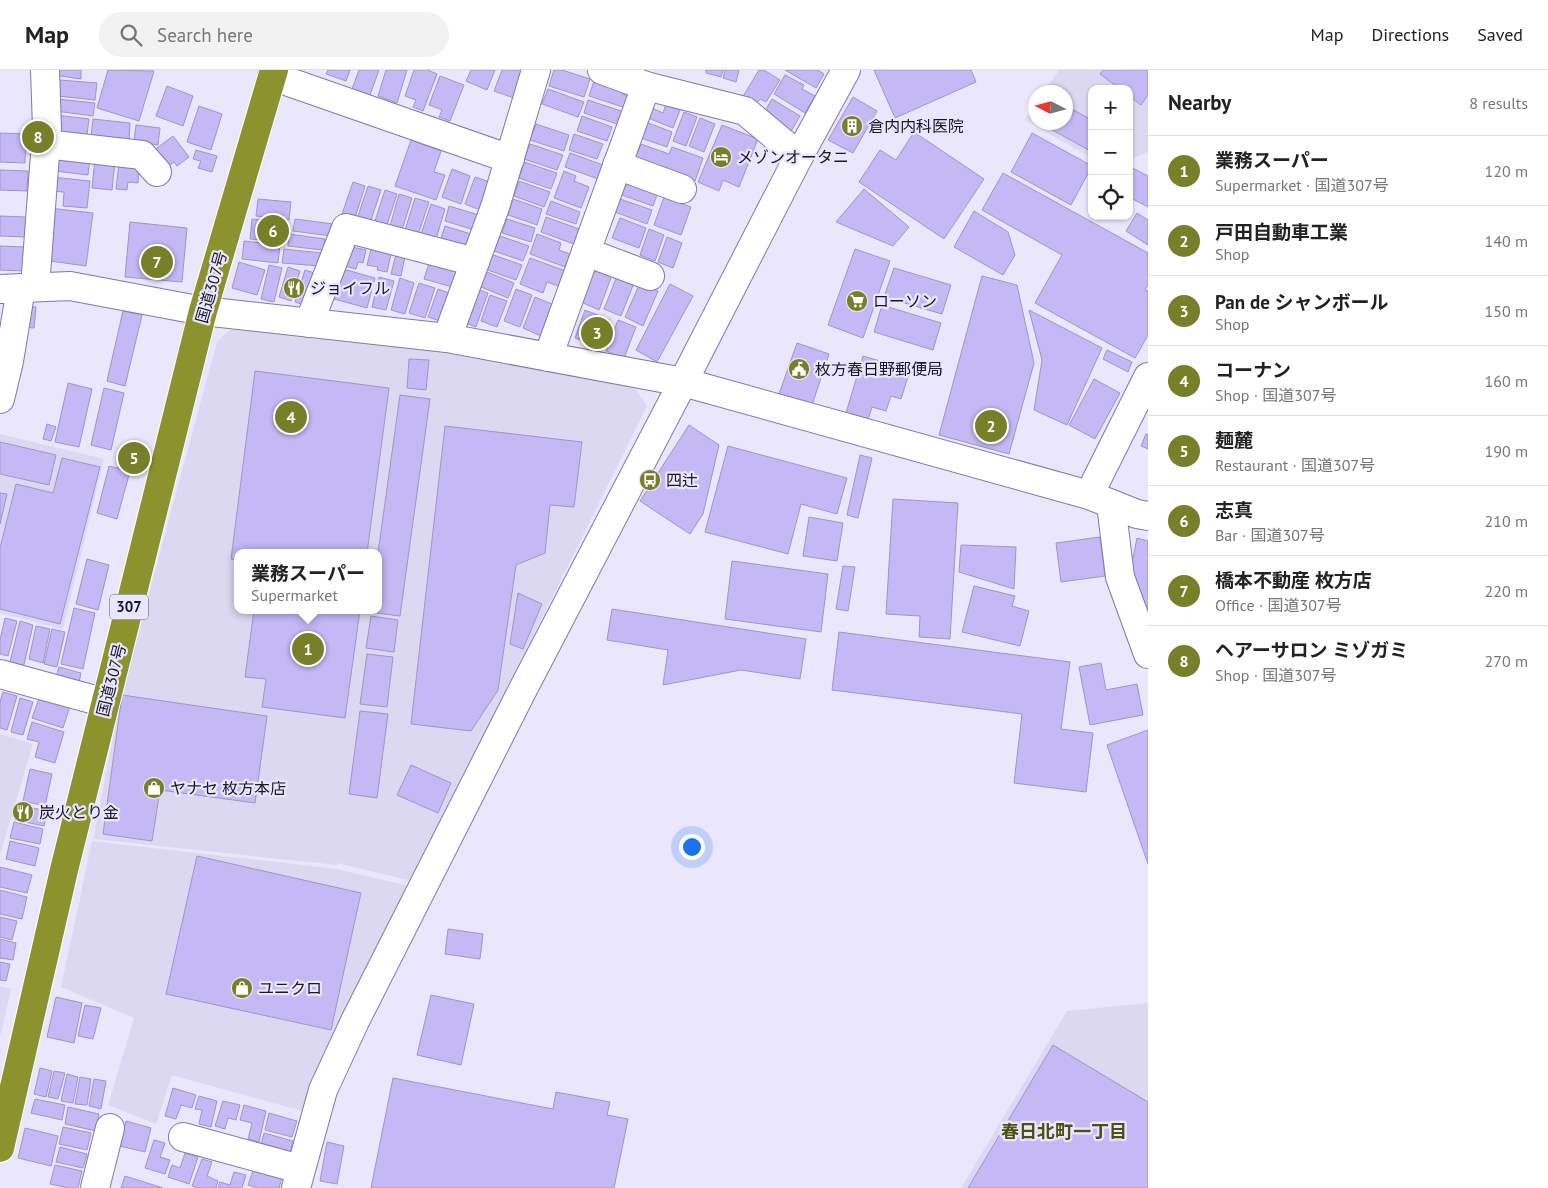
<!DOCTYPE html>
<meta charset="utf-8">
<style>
:root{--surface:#fff;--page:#f2f2f2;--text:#222;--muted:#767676;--line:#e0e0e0;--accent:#787f29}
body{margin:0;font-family:"PT Sans","Noto Sans JP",sans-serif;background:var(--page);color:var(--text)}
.controls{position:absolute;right:15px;top:15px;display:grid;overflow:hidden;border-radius:10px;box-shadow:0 1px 4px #0004}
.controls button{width:45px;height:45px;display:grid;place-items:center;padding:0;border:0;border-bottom:1px solid var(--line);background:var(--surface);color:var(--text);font:25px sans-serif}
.compass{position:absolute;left:1028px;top:15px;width:45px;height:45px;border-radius:50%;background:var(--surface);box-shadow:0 1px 4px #0004;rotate:276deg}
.you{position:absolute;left:691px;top:776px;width:18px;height:18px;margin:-12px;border:4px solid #fff;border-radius:50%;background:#1a73e8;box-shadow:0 0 0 8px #1a73e833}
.badge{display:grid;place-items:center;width:32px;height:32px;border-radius:50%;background:var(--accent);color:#fff;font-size:16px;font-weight:700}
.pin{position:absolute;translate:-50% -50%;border:2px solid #fff;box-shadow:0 1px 5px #0006}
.popup{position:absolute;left:234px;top:479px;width:148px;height:65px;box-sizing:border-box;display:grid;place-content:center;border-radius:10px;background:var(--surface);filter:drop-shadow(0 1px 4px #0005);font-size:16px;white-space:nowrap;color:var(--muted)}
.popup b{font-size:19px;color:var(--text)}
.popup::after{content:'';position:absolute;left:50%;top:100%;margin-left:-10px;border:10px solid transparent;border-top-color:var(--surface)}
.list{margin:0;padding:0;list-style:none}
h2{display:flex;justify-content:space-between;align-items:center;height:65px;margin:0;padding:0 20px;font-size:21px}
h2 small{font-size:16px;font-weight:400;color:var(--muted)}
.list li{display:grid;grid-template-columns:32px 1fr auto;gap:15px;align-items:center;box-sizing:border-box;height:70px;padding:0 20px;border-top:1px solid var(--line)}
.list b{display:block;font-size:19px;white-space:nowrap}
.list p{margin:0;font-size:16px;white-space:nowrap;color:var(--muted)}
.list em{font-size:16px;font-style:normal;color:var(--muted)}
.icon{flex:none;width:28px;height:28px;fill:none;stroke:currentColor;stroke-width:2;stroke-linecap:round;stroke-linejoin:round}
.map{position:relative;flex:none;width:1148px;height:1118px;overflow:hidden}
header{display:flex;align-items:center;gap:30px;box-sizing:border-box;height:70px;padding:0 25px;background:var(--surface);border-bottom:1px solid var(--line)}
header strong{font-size:24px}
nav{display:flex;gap:28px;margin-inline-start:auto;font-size:18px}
.search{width:350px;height:45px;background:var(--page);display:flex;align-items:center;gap:12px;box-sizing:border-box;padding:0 18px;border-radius:28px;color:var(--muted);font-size:19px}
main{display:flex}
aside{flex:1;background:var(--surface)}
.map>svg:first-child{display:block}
</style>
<header>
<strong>Map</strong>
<div class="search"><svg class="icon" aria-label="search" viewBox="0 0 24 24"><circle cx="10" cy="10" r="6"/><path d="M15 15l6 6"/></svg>Search here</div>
<nav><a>Map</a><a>Directions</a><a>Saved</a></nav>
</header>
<main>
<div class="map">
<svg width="1148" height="1118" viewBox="0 0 1148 1118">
<rect width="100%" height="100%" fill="#eae6fc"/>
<g fill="#ddd8f1" fill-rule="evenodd">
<polygon points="1059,0 1148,0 1148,82 1129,90 1129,19 1092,19 1092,88 1025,50 1035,34 1036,52 1066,52 1066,22 1044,22"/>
<path d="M233,257L405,276L633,315L647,336L412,811L337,793V795L93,769L122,623L217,272ZM238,483L378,482V540H238Z"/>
<polygon points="0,364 104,389 63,559 0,543"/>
<polygon points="0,664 33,674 0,785"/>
<polygon points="92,771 336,799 409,816 325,982 302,1041 172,1005 156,1054 108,1035 134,948 61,917"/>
<polygon points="0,916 11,919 0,968"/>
<polygon points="1148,933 1148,1118 961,1118 1067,941"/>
</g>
<g fill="#c4b8f5" stroke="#9f95c8">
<polygon points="54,0 81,0 81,9 54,5"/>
<polygon points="108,0 154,1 139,51 97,38"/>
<polygon points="328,0 350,0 346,11 326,4"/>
<polygon points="359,0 379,0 370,25 352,19"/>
<polygon points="386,0 407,0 397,33 378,26"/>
<polygon points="414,0 428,0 437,4 423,41 413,37 416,30 405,26"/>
<polygon points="471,0 495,0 487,20 466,11"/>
<polygon points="502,0 525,0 514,28 494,21"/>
<polygon points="554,0 562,0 590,9 584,27 549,16"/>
<polygon points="706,0 723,0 721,7 706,3"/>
<polygon points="725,0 739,0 736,12 723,8"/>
<polygon points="759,0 764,0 780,10 766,32 760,29 755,36 742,28"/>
<polygon points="785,0 818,0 824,4 816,18"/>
<polygon points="874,0 971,0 976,12 895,48"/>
<polygon points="1103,0 1148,0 1148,25 1141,35 1129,26 1129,19 1120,19 1100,4"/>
<polygon points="785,5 804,15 802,19 815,26 805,43 774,24"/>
<polygon points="440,6 464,15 450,51 439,47 442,40 429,35"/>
<polygon points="60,10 97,13 95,30 58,26"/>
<polygon points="594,11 623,20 622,24 630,26 626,38 589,26"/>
<polygon points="167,16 193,26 183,56 156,46"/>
<polygon points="548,19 584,32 578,47 542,34"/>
<polygon points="853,27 877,41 853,83 828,70"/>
<polygon points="57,29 95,33 93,46 56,41"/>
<polygon points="772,29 800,46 790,63 762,46"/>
<polygon points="588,30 624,42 620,55 584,43"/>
<polygon points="666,34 680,40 673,58 648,48 652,38 663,43"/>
<polygon points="199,36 222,44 211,80 187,72"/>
<polygon points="1066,36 1092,50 1092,82 1038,52 1066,52"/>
<polygon points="684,42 697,47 686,76 673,71"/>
<polygon points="56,45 89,49 87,65 54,61"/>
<polygon points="582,46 612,57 607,71 577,61"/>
<polygon points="700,48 715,54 704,82 689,76"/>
<polygon points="93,49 130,53 129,71 91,67"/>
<polygon points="646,52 672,62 667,77 641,68"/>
<polygon points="536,54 569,65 564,81 530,70"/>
<polygon points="136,55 160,58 158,75 134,71"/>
<polygon points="722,55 758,69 739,117 723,110 719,121 698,112"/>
<polygon points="914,62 984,109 944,169 859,112 880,80 896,90"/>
<polygon points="0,63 26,64 25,93 0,92"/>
<polygon points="1032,63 1092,96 1071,135 1011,102"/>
<polygon points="574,64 603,74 597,89 569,80"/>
<polygon points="173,66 189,87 177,96 174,92 163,101 149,84"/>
<polygon points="411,70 441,81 434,102 445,105 436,130 395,116"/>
<polygon points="530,74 563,85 557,100 524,89"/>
<polygon points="641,74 669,84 672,77 703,88 695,111 635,89"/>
<polygon points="196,80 217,86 212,102 198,98 201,91 193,89"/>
<polygon points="570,83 603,95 598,109 565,97"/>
<polygon points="57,84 90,88 88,105 55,101"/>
<polygon points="95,89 115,91 112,120 92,118"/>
<polygon points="524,92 557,103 551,119 519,108"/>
<polygon points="119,93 139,95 138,113 128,112 127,120 116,119"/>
<polygon points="1129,96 1148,106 1148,137 1129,127"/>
<polygon points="452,99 470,106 461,134 442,127"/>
<polygon points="0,100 28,101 27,121 0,120"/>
<polygon points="564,101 576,106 574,111 589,117 581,138 554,128"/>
<polygon points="1003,103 1148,183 1148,215 1145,220 1148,221 1148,265 1135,288 1035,233 1062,185 982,140"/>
<polygon points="52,107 90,111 87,138 63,136 64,122 50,121"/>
<polygon points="475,107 493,113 483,141 465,134"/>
<polygon points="519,111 550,122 544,137 514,126"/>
<polygon points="627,111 658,122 653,136 622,125"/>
<polygon points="353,112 365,116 355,148 342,144"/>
<polygon points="368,116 381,120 370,153 357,149"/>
<polygon points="864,119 909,157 893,176 836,152"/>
<polygon points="385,120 397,124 387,155 375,151"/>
<polygon points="399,124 412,128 402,160 390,156"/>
<polygon points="664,127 691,137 681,165 654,155"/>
<polygon points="415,128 429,132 418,165 405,160"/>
<polygon points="258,129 291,132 289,150 256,146"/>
<polygon points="513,129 542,139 537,155 508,145"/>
<polygon points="620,129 652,140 647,154 615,142"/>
<polygon points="551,131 580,142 576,154 546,144"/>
<polygon points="431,134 445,139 436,169 421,164"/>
<polygon points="449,136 479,145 474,160 445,151"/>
<polygon points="49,138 93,143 86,196 50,191 52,177 45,176"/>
<polygon points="974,141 1008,162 1015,185 1003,205 954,177"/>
<polygon points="1137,143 1148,150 1148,175 1126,161"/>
<polygon points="0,146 27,147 26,167 0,166"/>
<polygon points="546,147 579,159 574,174 541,162"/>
<polygon points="620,148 646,158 639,178 612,168"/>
<polygon points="252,149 287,153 285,172 250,169"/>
<polygon points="295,149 333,154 331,166 293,161"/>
<polygon points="507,149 535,158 531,172 502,163"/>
<polygon points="130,152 187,158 182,212 125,207"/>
<polygon points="445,156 474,165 469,180 440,171"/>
<polygon points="649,159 664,165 655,191 640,185"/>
<polygon points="289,164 325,169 323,180 288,176"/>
<polygon points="537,164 561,173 559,180 570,184 565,197 530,184"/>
<polygon points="500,166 529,176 523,191 494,181"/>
<polygon points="667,167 682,173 673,198 658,192"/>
<polygon points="244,171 280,175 278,193 242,189"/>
<polygon points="0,176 26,177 25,201 0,200"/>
<polygon points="348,176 366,180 363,193 358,192 356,199 344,196"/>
<polygon points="284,179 321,183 320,196 282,193"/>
<polygon points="371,179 391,184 387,202 377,200 378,197 367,195"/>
<polygon points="855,179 890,191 863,268 828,255"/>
<polygon points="488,183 522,195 516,210 482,198"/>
<polygon points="396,184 405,186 401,206 391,204"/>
<polygon points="530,188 566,201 561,217 547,212 543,223 520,214"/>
<polygon points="239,192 265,200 257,225 232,218"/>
<polygon points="429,193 461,202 456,218 424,209"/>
<polygon points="269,195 282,198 274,232 261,229"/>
<polygon points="288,197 300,201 291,231 279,227"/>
<polygon points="594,198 612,205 599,240 581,232"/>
<polygon points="894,198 951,215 942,244 884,227"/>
<polygon points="343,199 375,208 367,238 334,229"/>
<polygon points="305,200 318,204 308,236 295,232"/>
<polygon points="482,200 514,213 508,228 476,215"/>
<polygon points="617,206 634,213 621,246 604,239"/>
<polygon points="982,206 1017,215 1034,293 1009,384 939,365"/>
<polygon points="379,207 394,211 386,240 372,237"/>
<polygon points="400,208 414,213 405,244 391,240"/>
<polygon points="419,213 435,218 425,248 409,243"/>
<polygon points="640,213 658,221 643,256 625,247"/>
<polygon points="670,214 693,226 657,292 636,280"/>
<polygon points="472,217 488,223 476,257 460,251"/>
<polygon points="438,219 452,224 443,252 428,247"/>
<polygon points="516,219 532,225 520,257 504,251"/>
<polygon points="490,225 507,231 497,257 481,251"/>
<polygon points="535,227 554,235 541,266 523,258"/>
<polygon points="882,235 941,253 933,280 874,262"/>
<polygon points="23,236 36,237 34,258 22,257"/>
<polygon points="585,240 610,250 600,277 575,268"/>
<polygon points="1029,240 1102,278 1067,355 1034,340 1042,290"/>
<polygon points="123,241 142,245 125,316 107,311"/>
<polygon points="618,250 636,257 624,288 606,281"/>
<polygon points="797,273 829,284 812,335 779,324"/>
<polygon points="1107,280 1132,292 1128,302 1103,289"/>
<polygon points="863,286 910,300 901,329 891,326 886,341 872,337 868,349 846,343"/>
<polygon points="409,289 429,290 426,320 407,318"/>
<polygon points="255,301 389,318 367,483 238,483 238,490 231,489"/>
<polygon points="1094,309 1120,323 1095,369 1069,355"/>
<polygon points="68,313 92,319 79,377 55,372"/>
<polygon points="104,318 124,323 111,380 91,375"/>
<polygon points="400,325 430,329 400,546 369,542 370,540 378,540 378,483"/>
<polygon points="47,354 56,357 51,371 43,369"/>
<polygon points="689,355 719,375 703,444 690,464 640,431"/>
<polygon points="445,356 582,372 574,437 550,435 545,483 516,495 498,620 471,661 411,654"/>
<polygon points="1146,364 1148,365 1148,379 1141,376"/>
<polygon points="0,372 56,385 49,415 0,404"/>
<polygon points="728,376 847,408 837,444 801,434 788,484 705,462"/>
<polygon points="860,385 872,388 858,448 847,445"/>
<polygon points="62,388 100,397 60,554 0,539 0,478 16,414 53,423"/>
<polygon points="109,396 130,401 117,449 97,443"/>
<polygon points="0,423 7,424 0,454"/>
<polygon points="893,429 958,433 950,569 919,567 920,546 886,544"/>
<polygon points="809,447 843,453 837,491 803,486"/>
<polygon points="1100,467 1105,506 1061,512 1056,473"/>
<polygon points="1137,468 1148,471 1148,550 1129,508"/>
<polygon points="961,475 1016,477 1014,519 959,502"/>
<polygon points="87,489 109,495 98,540 76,534"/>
<polygon points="732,491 828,504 821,562 725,549"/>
<polygon points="843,496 855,497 848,541 836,539"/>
<polygon points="974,516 1015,526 1012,536 1029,541 1020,576 962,562"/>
<polygon points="518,523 542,534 523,579 510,574"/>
<polygon points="74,538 95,543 83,599 61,594"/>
<polygon points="612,539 806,569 800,609 741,600 663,615 668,580 607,570"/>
<polygon points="254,540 360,540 345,648 262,637 266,609 245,607"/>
<polygon points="371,546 398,550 394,582 366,578"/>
<polygon points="5,548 17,551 8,586 0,584 0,570"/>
<polygon points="20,551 33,555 23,599 9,596"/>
<polygon points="36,556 50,559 43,593 29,589"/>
<polygon points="52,559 65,562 57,597 44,594"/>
<polygon points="839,562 1070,592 1061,659 1093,663 1086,722 1014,713 1022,644 832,620"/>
<polygon points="367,584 393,587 387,637 360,634"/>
<polygon points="1101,593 1106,620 1137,614 1143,645 1090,655 1079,597"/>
<polygon points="59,597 81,603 78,617 55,611"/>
<polygon points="3,622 17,626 7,660 0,658 0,632"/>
<polygon points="122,625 267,646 255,733 160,720 152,771 103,764"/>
<polygon points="40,626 70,636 63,658 32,648"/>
<polygon points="20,628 33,632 23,665 11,662"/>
<polygon points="360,641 388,644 377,728 349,724"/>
<polygon points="32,652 64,662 55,693 35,687 39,672 27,669"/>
<polygon points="1148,660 1148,794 1107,675"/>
<polygon points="411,695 451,713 438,743 397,725"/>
<polygon points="30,699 52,704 45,736 23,731"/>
<polygon points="19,735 47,741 44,756 15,750"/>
<polygon points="14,752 43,759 40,774 10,768"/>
<polygon points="10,771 39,778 35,796 6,789"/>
<polygon points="197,786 361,823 331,960 166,924"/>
<polygon points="0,797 32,805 27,823 0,817"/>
<polygon points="0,820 27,827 22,849 0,844"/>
<polygon points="0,847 17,851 12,870 0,867"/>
<polygon points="448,859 483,864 480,889 445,884"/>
<polygon points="0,869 16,873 13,890 0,888"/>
<polygon points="0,892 10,894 6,911 0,910"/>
<polygon points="431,925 474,934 461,995 417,985"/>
<polygon points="56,927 82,933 74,973 47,967"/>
<polygon points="85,935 101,938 93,969 78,966"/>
<polygon points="1053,975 1148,1032 1148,1118 968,1118"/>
<polygon points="40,998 52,1001 46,1027 34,1024"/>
<polygon points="54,1001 65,1003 58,1029 48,1027"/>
<polygon points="67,1004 78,1007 73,1033 61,1031"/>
<polygon points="80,1007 91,1009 87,1035 75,1034"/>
<polygon points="393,1008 553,1039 556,1022 610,1032 607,1045 628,1049 614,1118 371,1118"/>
<polygon points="94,1009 106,1011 101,1039 89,1036"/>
<polygon points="173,1018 196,1025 192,1038 181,1035 176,1049 165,1046"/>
<polygon points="199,1026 217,1031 211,1057 199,1054 202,1040 195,1039"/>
<polygon points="35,1029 65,1035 62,1050 31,1043"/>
<polygon points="223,1031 240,1035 236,1050 228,1048 225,1059 215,1056"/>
<polygon points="244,1035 266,1041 259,1072 248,1069 252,1053 240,1050"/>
<polygon points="68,1037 99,1044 96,1061 65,1054"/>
<polygon points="269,1043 297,1051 292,1067 265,1060"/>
<polygon points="126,1051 151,1058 145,1082 120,1076"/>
<polygon points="63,1057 91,1063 87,1080 59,1074"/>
<polygon points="25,1058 58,1066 51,1096 18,1088"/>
<polygon points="264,1063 293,1071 289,1087 260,1079"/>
<polygon points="154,1070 165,1073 160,1087 170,1090 165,1104 145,1098"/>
<polygon points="327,1072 344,1076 337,1114 320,1111"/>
<polygon points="60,1077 87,1084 83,1098 56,1092"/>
<polygon points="185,1083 198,1087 189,1114 168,1107 172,1095 180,1098"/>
<polygon points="202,1089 212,1092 207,1106 218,1111 216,1118 198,1118 192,1116"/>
<polygon points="55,1095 82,1101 78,1118 69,1118 50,1114"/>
<polygon points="254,1098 282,1107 279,1118 258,1118 248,1115"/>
<polygon points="234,1102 246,1105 242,1118 218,1118 220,1112 230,1115"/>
<polygon points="125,1106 163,1118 121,1118"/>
</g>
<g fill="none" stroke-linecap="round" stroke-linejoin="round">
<g stroke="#8378aa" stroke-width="30">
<g id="minor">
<polyline points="602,0 646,16 745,41 799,86"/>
<polyline points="272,6 510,89"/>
<polyline points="45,74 142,85 157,102"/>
<polyline points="617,95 682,119"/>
<polyline points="586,182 650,206"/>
<polyline points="35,217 47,58 45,0"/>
<polyline points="0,219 70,216 203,241 447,268 683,312 1089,425 1137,444 1148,446"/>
<polyline points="309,253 346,158 475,192"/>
<polyline points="447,268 495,137 536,0"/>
<polyline points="548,287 646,16"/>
<polyline points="0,329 9,291 21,218"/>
<polyline points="1089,425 1148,307"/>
<polyline points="1111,434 1120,507 1148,584"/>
<polyline points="0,604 106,633"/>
<polyline points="183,1067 300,1099"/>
<polyline points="95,1118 110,1058"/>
<polyline points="296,1118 323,1020 355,951 521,623 683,312 799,86 846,0"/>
</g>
</g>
<g stroke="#fff" stroke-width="30">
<polyline id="highway" points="0,1078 64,800 203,241 274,0"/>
</g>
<use href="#minor" stroke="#fff" stroke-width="28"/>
<use href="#highway" stroke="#8c932e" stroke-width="28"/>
</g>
<defs>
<g id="building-disc" transform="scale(1.125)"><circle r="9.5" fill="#787f29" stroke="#eae6fc"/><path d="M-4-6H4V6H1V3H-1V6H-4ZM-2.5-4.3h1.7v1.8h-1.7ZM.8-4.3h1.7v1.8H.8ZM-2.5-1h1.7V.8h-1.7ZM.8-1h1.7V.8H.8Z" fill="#fff"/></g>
<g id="hotel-disc" transform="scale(1.125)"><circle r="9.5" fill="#787f29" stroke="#eae6fc"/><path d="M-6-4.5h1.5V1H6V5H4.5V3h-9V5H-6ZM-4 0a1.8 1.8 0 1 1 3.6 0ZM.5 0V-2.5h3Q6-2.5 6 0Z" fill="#fff"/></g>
<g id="restaurant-disc" transform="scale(1.125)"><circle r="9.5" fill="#787f29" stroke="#eae6fc"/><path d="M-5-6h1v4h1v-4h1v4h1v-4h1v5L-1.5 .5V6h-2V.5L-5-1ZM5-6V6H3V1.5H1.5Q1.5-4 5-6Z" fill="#fff"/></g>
<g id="supermarket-disc" transform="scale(1.125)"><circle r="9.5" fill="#787f29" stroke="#eae6fc"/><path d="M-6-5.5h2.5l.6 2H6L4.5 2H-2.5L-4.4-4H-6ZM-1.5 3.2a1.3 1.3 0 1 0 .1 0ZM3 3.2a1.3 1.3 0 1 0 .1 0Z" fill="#fff"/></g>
<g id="civic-disc" transform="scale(1.125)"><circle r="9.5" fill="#787f29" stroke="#eae6fc"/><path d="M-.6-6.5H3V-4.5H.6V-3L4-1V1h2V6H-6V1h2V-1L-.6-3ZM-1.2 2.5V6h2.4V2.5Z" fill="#fff"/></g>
<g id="bus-disc" transform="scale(1.125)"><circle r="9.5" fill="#787f29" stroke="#eae6fc"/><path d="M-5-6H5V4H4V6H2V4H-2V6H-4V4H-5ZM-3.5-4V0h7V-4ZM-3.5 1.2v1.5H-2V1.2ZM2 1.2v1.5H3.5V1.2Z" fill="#fff"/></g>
<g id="shop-disc" transform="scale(1.125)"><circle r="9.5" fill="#787f29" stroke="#eae6fc"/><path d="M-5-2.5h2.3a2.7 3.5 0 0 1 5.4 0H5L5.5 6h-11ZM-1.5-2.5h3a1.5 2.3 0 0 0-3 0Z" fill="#fff"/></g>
</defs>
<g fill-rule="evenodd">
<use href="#building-disc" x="852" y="56"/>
<use href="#hotel-disc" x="721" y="87"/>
<use href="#restaurant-disc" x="294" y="218"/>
<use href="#supermarket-disc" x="857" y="231"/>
<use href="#civic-disc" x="799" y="299"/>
<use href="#bus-disc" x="650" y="410"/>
<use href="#shop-disc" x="154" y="718"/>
<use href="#restaurant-disc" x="23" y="742"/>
<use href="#shop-disc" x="242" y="918"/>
</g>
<g text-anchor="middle" stroke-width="4.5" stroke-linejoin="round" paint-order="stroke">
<rect fill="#eae6fc" stroke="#585468" stroke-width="1" x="110" y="524.5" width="38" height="25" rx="4"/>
<g font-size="15" font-weight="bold" fill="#1a1629">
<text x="129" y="542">307</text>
</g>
<g font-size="16" fill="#1a1629" stroke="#eae6fc" text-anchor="start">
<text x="868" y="62">倉内内科医院</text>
<text x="737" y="93">メゾンオータニ</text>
<text x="310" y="224">ジョイフル</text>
<text x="873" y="237">ローソン</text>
<text x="815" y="305">枚方春日野郵便局</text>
<text x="666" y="416">四辻</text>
<text x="170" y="724">ヤナセ 枚方本店</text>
<text x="39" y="748">炭火とり金</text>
<text x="258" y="924">ユニクロ</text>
</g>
<g font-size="16" fill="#1a1629" stroke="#eae6fc">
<text transform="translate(211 217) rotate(-74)" y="6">国道307号</text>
<text transform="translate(111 610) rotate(-76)" y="6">国道307号</text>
</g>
<g font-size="18" font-weight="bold" fill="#4b4f14" stroke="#eae6fc">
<text x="1064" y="1068">春日北町一丁目</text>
</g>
</g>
</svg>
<div class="controls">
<button>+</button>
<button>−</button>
<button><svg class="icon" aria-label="locate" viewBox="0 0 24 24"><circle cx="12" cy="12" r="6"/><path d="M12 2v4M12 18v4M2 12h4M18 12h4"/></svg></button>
</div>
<svg class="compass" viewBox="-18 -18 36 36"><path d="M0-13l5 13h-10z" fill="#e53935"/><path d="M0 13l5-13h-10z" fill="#767676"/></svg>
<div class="you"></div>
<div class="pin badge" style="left:308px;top:579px">1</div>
<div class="popup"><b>業務スーパー</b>Supermarket</div>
<div class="pin badge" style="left:991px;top:356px">2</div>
<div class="pin badge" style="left:597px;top:263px">3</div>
<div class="pin badge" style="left:291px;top:347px">4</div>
<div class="pin badge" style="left:134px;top:388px">5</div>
<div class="pin badge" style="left:273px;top:161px">6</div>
<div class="pin badge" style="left:157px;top:192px">7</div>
<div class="pin badge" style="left:38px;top:67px">8</div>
</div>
<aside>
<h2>Nearby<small>8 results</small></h2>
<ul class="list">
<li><span class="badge">1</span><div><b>業務スーパー</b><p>Supermarket · 国道307号</p></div><em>120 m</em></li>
<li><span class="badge">2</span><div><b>戸田自動車工業</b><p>Shop</p></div><em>140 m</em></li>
<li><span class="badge">3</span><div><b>Pan de シャンボール</b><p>Shop</p></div><em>150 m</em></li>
<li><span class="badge">4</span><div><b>コーナン</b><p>Shop · 国道307号</p></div><em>160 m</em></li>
<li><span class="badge">5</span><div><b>麺麓</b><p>Restaurant · 国道307号</p></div><em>190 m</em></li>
<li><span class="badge">6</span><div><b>志真</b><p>Bar · 国道307号</p></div><em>210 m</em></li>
<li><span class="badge">7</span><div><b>橋本不動産 枚方店</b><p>Office · 国道307号</p></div><em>220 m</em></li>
<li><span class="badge">8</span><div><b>ヘアーサロン ミゾガミ</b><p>Shop · 国道307号</p></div><em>270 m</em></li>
</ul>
</aside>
</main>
